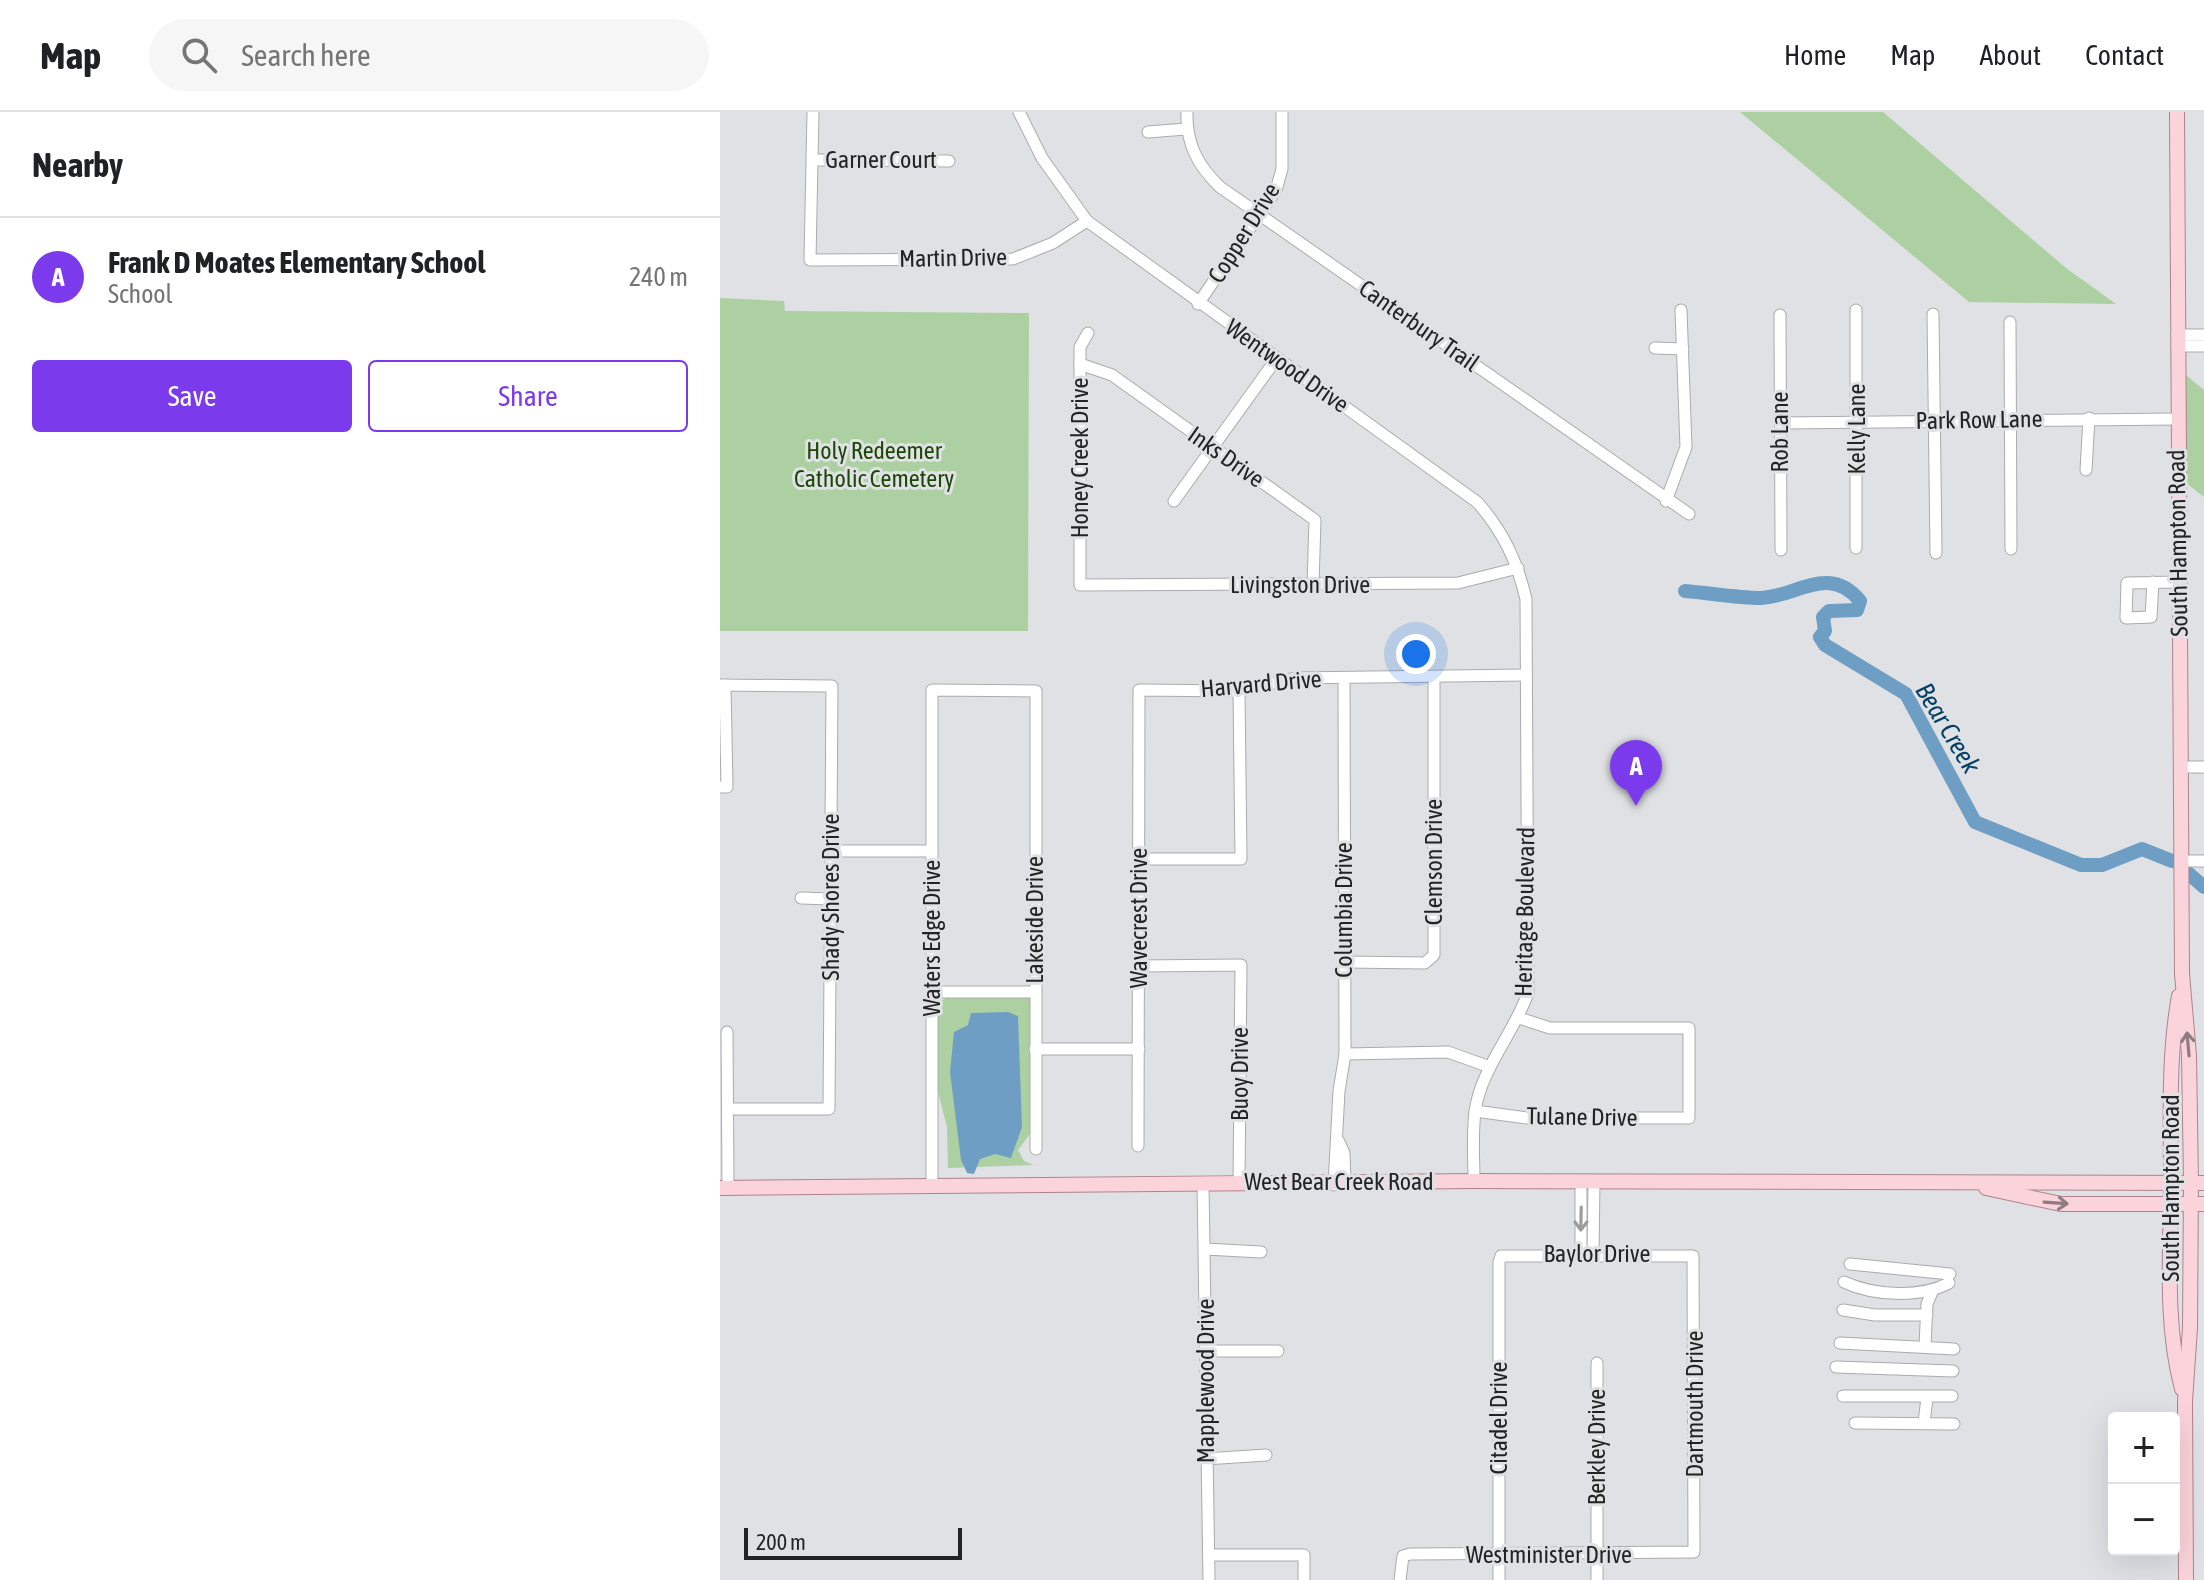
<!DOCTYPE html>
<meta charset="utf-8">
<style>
:root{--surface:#fff;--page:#f6f6f6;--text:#202124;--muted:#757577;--line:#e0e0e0;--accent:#7c3aed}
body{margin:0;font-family:"Asap Condensed",sans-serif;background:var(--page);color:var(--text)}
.controls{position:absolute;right:24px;bottom:24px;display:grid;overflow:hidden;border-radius:8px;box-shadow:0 8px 32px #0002}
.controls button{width:72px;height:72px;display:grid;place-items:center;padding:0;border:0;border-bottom:2px solid var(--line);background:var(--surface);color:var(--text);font:40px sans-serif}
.scale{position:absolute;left:24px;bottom:20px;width:218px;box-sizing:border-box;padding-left:8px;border:4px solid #232324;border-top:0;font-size:22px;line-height:28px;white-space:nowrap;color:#232324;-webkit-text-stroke:6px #e0e1e4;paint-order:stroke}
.you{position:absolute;left:696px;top:542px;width:28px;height:28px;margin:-20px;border:6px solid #fff;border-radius:50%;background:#1a73e8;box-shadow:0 0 0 12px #1a73e833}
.badge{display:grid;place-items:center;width:52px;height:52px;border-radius:50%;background:var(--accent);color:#fff;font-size:26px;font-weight:700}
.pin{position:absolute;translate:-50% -66px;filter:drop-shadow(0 2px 4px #0008)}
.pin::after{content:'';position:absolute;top:42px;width:28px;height:24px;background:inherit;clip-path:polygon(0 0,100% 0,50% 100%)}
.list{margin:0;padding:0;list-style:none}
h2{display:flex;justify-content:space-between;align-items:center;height:104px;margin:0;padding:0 32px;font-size:34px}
h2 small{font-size:26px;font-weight:400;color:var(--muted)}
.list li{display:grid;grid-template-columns:52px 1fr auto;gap:24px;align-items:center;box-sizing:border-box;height:120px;padding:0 32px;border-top:2px solid var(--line)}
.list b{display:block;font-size:30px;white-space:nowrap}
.list p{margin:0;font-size:26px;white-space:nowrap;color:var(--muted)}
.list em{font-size:26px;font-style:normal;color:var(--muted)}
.actions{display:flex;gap:16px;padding:24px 32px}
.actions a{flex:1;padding:18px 0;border:2px solid var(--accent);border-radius:8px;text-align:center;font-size:28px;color:var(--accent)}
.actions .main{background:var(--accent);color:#fff}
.icon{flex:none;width:44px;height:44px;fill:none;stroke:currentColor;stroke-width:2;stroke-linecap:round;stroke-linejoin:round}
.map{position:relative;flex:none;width:1484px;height:1468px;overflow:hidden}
header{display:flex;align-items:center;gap:48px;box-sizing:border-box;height:112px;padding:0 40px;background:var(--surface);border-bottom:2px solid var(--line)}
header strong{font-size:38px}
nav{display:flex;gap:44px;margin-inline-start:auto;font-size:28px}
.search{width:560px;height:72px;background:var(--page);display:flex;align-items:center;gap:20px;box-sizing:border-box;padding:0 28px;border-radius:44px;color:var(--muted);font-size:30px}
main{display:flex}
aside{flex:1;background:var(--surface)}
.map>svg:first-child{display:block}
</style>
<header>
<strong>Map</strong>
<div class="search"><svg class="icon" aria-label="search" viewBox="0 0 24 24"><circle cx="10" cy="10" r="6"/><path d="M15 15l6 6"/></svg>Search here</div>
<nav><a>Home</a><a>Map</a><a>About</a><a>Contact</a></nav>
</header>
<main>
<aside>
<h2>Nearby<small></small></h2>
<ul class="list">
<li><span class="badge">A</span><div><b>Frank D Moates Elementary School</b><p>School</p></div><em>240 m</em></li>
</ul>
<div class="actions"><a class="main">Save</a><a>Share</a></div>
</aside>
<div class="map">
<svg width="1484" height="1468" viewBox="0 0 1484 1468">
<rect width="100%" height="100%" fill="#e0e1e4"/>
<g fill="#add0a3">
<polygon points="1020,0 1163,0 1346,156 1396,192 1249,190"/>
<polygon points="0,186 64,189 65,199 309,201 308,519 0,519"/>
<polygon points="1461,259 1484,278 1484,385 1461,367"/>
<polygon points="226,886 310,886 310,1022 298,1038 304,1049 314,1053 228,1056 227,1015 217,976 217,891"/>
</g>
<polygon fill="#6f9ec5" points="288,900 298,904 302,1015 291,1046 275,1042 260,1047 254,1062 247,1061 241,1048 230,960 234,920 248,913 251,901"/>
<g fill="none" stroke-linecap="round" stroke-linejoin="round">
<g stroke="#6f9ec5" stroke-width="14">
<path d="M965,479C990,481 1016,486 1041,486C1076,485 1109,451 1140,489L1137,498L1109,499L1103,505L1105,519L1100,525L1105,533L1186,582L1255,710L1361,753H1382L1422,737L1452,749"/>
<polyline points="1468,761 1484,775"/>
</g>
<g stroke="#aaabad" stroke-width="13">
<g id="minor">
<polyline points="93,0 90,148 293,147 333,131 367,109"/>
<path d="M299,0L322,46L367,109L757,390C783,419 797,449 806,487L808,881C794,921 760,958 755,1000C752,1023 754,1047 754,1069"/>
<path d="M467,0C466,32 478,54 500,75L969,402"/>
<polyline points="428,20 466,17"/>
<polyline points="93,48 229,49"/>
<polyline points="478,192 556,78 562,57 562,0"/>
<polyline points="1136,198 1136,436"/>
<polyline points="1213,202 1216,441"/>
<polyline points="1060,203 1061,438"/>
<polyline points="1290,210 1291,437"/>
<polyline points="368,221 360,235 360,473 738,471 798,456"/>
<polyline points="1457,223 1484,223"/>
<polyline points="1457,234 1484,234"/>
<polyline points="935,236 963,237"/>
<polyline points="360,252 392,263 595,408 593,473"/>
<polyline points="1061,311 1456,307"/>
<polyline points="1366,358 1369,306"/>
<polyline points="454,389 557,246"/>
<polyline points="946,389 966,335 961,198"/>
<polyline points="1433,470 1431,505 1406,506 1407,471 1458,470"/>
<polyline points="0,573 112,574 109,997 8,997"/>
<polyline points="1461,655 1484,655"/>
<polyline points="0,675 7,675 5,573"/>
<polyline points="111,739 212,739"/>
<polyline points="419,747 521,747 519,579"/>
<polyline points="1462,749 1484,749"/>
<polyline points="81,786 111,787"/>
<polyline points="624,850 705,851 714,843 714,565"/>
<polyline points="419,854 521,853 519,1071"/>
<polyline points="212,880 315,880"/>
<polyline points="7,920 8,1076"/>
<polyline points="315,937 419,937"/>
<polyline points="625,942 728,940 770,955"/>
<polyline points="755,999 807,1006 969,1006 969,916 830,916 799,906"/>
<polyline points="619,1030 624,1041 625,1072"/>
<polyline points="418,1034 419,578 519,579 575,566 806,563"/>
<polyline points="483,1071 489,1468"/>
<polyline points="614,1073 619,979 625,942 624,566"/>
<polyline points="212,1075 212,578 316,579 316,1037"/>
<polyline points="485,1137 541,1140"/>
<polyline points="873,1143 874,1070"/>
<polyline points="861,1144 861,1071"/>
<polyline points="1130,1152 1230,1162"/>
<path d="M1124,1170C1154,1184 1201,1186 1229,1171"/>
<polyline points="1123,1198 1155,1203 1207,1203"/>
<polyline points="1120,1231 1234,1237"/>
<polyline points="1205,1233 1207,1192 1212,1180"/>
<polyline points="487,1239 558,1239"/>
<polyline points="877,1251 877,1468"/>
<polyline points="1116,1255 1233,1259"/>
<polyline points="1123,1284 1232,1284"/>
<polyline points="1135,1311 1234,1312"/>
<polyline points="1204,1311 1207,1286"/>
<polyline points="485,1347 546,1343"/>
<polyline points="489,1443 584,1443 584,1468"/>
<polyline points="680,1468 683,1444 690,1442 974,1440 973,1144 781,1144 779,1150 779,1468"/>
</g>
</g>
<g stroke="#ae838b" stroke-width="16">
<g id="major">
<polyline points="1457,0 1462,862 1469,943 1471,1071 1470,1216 1465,1289 1466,1468"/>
<path d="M1459,884C1448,945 1451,1006 1451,1068C1451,1137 1444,1210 1462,1277"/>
<polyline points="0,1076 754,1069 1484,1071"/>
<polyline points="1266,1076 1341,1092 1484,1092"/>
</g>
</g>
<use href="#minor" stroke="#fff" stroke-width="11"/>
<use href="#major" stroke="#fbd4db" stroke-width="14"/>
</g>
<defs><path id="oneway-shaft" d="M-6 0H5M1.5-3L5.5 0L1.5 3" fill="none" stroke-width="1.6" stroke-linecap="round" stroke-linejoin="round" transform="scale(2)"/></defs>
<g stroke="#8f7c80">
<use href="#oneway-shaft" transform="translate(1468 932) rotate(-95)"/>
<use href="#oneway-shaft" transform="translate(1336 1091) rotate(4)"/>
</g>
<use stroke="#9c9c9c" href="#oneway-shaft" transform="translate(861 1107) rotate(91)"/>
<g text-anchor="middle" stroke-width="6" stroke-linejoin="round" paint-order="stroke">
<g font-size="24" fill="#232324" stroke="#e0e1e4">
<text x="161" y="56">Garner Court</text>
<text transform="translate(524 121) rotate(-58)" y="8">Copper Drive</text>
<text transform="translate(233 146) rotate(-1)" y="8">Martin Drive</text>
<text transform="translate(699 214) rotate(35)" y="8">Canterbury Trail</text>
<text transform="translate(567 254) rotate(35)" y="8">Wentwood Drive</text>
<text transform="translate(1259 308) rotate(-1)" y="8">Park Row Lane</text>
<text transform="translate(1137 317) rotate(-90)" y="8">Kelly Lane</text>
<text transform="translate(1060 320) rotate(-90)" y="8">Rob Lane</text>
<text transform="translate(506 345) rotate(35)" y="8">Inks Drive</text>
<text transform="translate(360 346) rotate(-90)" y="8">Honey Creek Drive</text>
<text transform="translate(1458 431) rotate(-91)" y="8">South Hampton Road</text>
<text x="580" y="481">Livingston Drive</text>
<text transform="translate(541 572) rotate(-5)" y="8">Harvard Drive</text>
<text transform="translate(714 750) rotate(-90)" y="8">Clemson Drive</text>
<text transform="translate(111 785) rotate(-90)" y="8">Shady Shores Drive</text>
<text transform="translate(624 798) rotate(-90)" y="8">Columbia Drive</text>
<text transform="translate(805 800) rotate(-89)" y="8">Heritage Boulevard</text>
<text transform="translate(419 806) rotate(-90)" y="8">Wavecrest Drive</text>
<text transform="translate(315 808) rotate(-90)" y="8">Lakeside Drive</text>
<text transform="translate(212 826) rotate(-90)" y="8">Waters Edge Drive</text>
<text transform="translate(520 962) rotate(-90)" y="8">Buoy Drive</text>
<text transform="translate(862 1005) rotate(1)" y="8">Tulane Drive</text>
<text x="619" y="1078">West Bear Creek Road</text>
<text transform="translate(1451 1076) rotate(-90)" y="8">South Hampton Road</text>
<text x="877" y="1150">Baylor Drive</text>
<text transform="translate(486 1269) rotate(-90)" y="8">Mapplewood Drive</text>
<text transform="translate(975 1292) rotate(-90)" y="8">Dartmouth Drive</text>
<text transform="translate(779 1306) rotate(-90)" y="8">Citadel Drive</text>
<text transform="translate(877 1335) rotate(-90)" y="8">Berkley Drive</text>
<text x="829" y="1451">Westminister Drive</text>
</g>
<g font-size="24" fill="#1a4804" stroke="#e0e1e4">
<text x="154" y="347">Holy Redeemer<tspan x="154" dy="28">Catholic Cemetery</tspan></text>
</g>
<g font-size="26" font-style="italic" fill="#043f65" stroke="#e0e1e4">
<text transform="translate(1228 616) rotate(59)" y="9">Bear Creek</text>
</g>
</g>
</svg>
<div class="controls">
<button>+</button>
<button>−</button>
</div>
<div class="scale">200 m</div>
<div class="you"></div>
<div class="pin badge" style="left:916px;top:694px">A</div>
</div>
</main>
